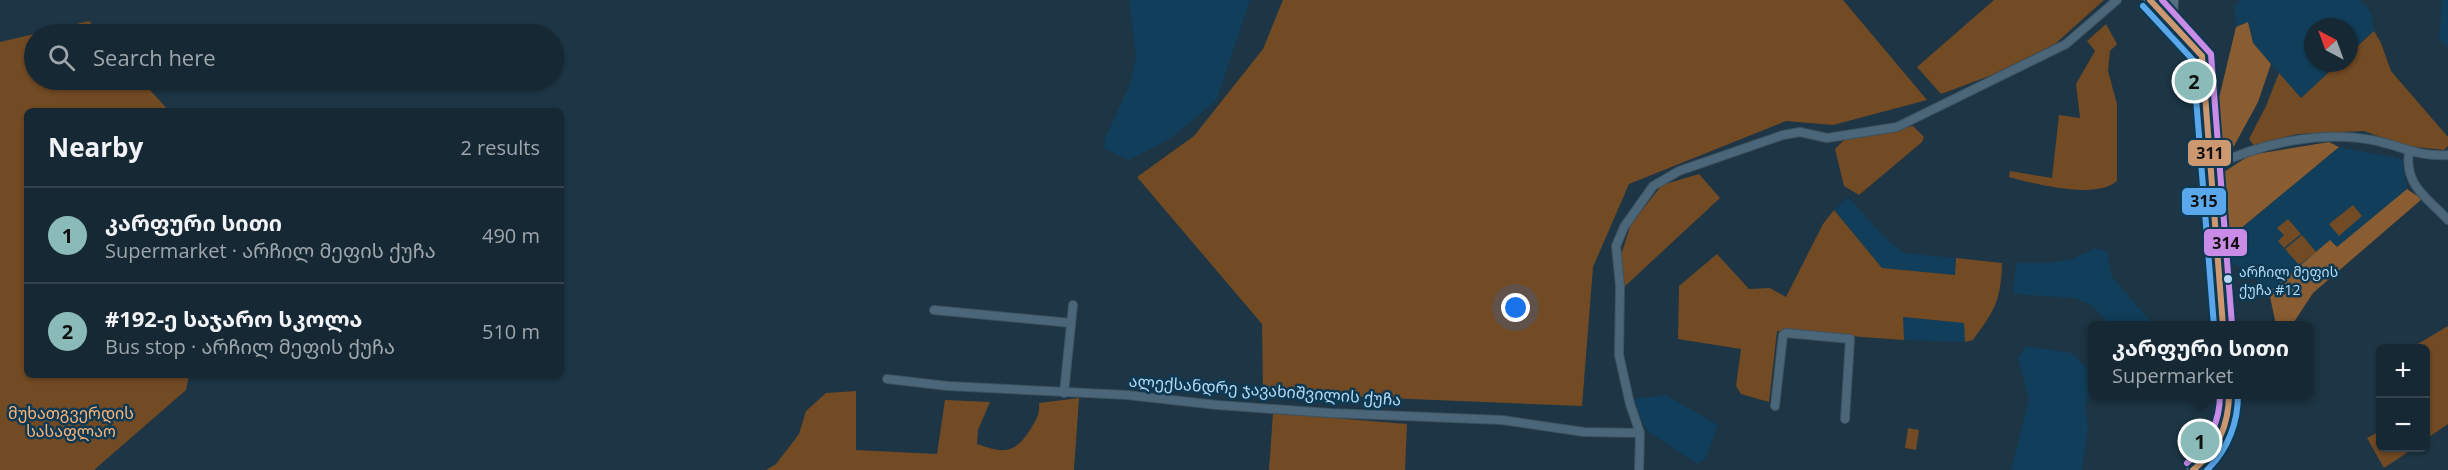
<!DOCTYPE html>
<meta charset="utf-8">
<style>
:root{--surface:#162833;--page:#1f303b;--text:#f1f3f6;--muted:#9ea6ac;--line:#35444e;--accent:#8bbbb9}
body{margin:0;font-family:"Open Sans","Noto Sans Georgian",sans-serif;background:var(--page);color:var(--text)}
.controls{position:absolute;right:18px;bottom:18px;display:grid;overflow:hidden;border-radius:9px;box-shadow:0 2px 4px #0004}
.controls button{width:54px;height:54px;display:grid;place-items:center;padding:0;border:0;border-bottom:2px solid var(--line);background:var(--surface);color:var(--text);font:30px sans-serif}
.compass{position:absolute;left:2304px;top:18px;width:54px;height:54px;border-radius:50%;background:var(--surface);box-shadow:0 2px 4px #0004;rotate:319deg}
.you{position:absolute;left:1516px;top:308px;width:21px;height:21px;margin:-15px;border:4px solid #fff;border-radius:50%;background:#1a73e8;box-shadow:0 0 0 9px #1a73e833}
.badge{display:grid;place-items:center;width:39px;height:39px;border-radius:50%;background:var(--accent);color:#111;font-size:20px;font-weight:700}
.pin{position:absolute;translate:-50% -50%;border:3px solid #fff;box-shadow:0 2px 6px #0006}
.popup{position:absolute;left:2088px;top:321px;width:225px;height:78px;box-sizing:border-box;display:grid;place-content:center;border-radius:9px;background:var(--surface);filter:drop-shadow(0 2px 4px #0005);font-size:20px;white-space:nowrap;color:var(--muted)}
.popup b{font-size:22px;color:var(--text)}
.popup::after{content:'';position:absolute;left:50%;top:100%;margin-left:-12px;border:12px solid transparent;border-top-color:var(--surface)}
.list{margin:0;padding:0;list-style:none}
h2{display:flex;justify-content:space-between;align-items:center;height:78px;margin:0;padding:0 24px;font-size:26px}
h2 small{font-size:20px;font-weight:400;color:var(--muted)}
.list li{display:grid;grid-template-columns:39px 1fr auto;gap:18px;align-items:center;box-sizing:border-box;height:96px;padding:0 24px;border-top:2px solid var(--line)}
.list b{display:block;font-size:22px;white-space:nowrap}
.list p{margin:0;font-size:20px;white-space:nowrap;color:var(--muted)}
.list em{font-size:20px;font-style:normal;color:var(--muted)}
.icon{flex:none;width:33px;height:33px;fill:none;stroke:currentColor;stroke-width:2;stroke-linecap:round;stroke-linejoin:round}
.map{position:relative;flex:none;width:2448px;height:470px;overflow:hidden}
.search{position:absolute;background:var(--surface);box-shadow:0 2px 4px #0004;left:24px;top:24px;width:540px;height:66px;display:flex;align-items:center;gap:15px;box-sizing:border-box;padding:0 21px;border-radius:33px;color:var(--muted);font-size:22px}
.panel{position:absolute;background:var(--surface);box-shadow:0 2px 4px #0004;left:24px;top:108px;width:540px;height:270px;border-radius:9px}
.map>svg:first-child{display:block}
</style>
<div class="map">
<svg width="2448" height="470" viewBox="0 0 2448 470">
<rect width="100%" height="100%" fill="#1d3544"/>
<g fill="#113e5a">
<polygon points="1129,0 1250,0 1216,101 1171,138 1129,160 1105,149 1104,140 1130,84 1136,57"/>
<polygon points="2240,0 2360,0 2371,13 2374,31 2349,54 2349,27 2313,27 2313,63 2339,63 2301,99 2253,43 2248,22 2236,27 2234,6"/>
<polygon points="2442,0 2448,0 2448,48 2439,38"/>
<polygon points="2339,147 2402,159 2407,189 2337,248 2330,241 2269,292 2243,267 2232,264 2228,239"/>
<polygon points="1848,197 1886,239 1904,253 1956,258 1955,275 1882,268 1834,210"/>
<polygon points="2095,248 2107,251 2112,277 2154,325 2109,325 2092,305 2074,298 2013,294 2016,263 2049,263 2072,259"/>
<polygon points="1902,317 1965,323 1965,342 1904,340"/>
<polygon points="2026,346 2072,353 2092,373 2092,385 2085,407 2088,426 2082,470 2011,470 2029,399 2018,358"/>
<polygon points="1666,395 1718,425 1706,458 1697,464 1646,430 1633,399"/>
</g>
<g fill="#724a24">
<polygon points="1283,0 1843,0 1927,100 1833,125 1786,121 1629,184 1593,267 1582,406 1263,393 1262,324 1137,177 1194,136 1263,49"/>
<polygon points="1994,0 2104,0 2055,44 1992,75 1941,94 1917,67"/>
<polygon points="89,21 101,34 34,34 34,80 141,80 169,111 27,111 27,375 189,375 186,390 94,470 0,470 0,42"/>
<path d="M2106,24L2117,44L2110,51L2108,71L2117,104V181C2095,200 2035,184 2009,177L2010,171L2052,178L2059,115L2080,118L2076,84L2095,51L2087,41Z"/>
<polygon points="2374,31 2381,43 2391,71 2448,137 2448,146 2444,150 2406,146 2364,131 2297,134 2254,146 2249,139 2266,106 2279,73 2301,98 2339,63 2349,63 2349,54"/>
<polygon points="1913,126 1924,137 1922,142 1859,195 1844,186 1835,149 1844,140"/>
<polygon points="1699,174 1720,198 1623,288 1621,255 1631,224 1662,185"/>
<polygon points="2353,205 2362,216 2339,236 2329,224"/>
<path d="M1834,210L1882,268L1955,275L1956,258L2002,263C2001,300 1995,310 1973,340L1965,342L1964,323L1903,317L1904,340L1777,331L1769,402L1741,394L1736,386L1741,349L1678,339L1679,286L1717,254L1749,289L1770,288L1786,297L1823,224Z"/>
<polygon points="2288,219 2301,234 2284,248 2278,241 2284,235 2277,228"/>
<polygon points="2302,235 2316,252 2299,265 2285,249"/>
<polygon points="2448,326 2448,424 2426,439 2426,348 2411,348"/>
<path d="M856,391V450L937,454L945,400L990,402L978,430L977,444C1003,453 1014,455 1030,430C1036,420 1040,415 1039,403L1079,398L1074,470H766L776,464L799,434L806,411L826,393Z"/>
<polygon points="1273,413 1407,424 1405,470 1269,470"/>
<polygon points="1908,428 1919,430 1916,450 1905,448"/>
<polygon points="2380,431 2380,448 2414,448 2384,468 2367,438"/>
</g>
<g fill="#895c32">
<polygon points="2248,22 2253,43 2271,64 2258,102 2234,146 2220,149 2219,98 2236,27"/>
<polygon points="2329,142 2339,147 2228,239 2221,174 2250,155"/>
<polygon points="2407,189 2422,199 2313,293 2292,325 2276,325 2269,292 2330,240 2337,247"/>
</g>
<g fill="none" stroke-linecap="round" stroke-linejoin="round">
<g stroke="#3d5260" stroke-width="10">
<g id="street">
<path d="M2409,152C2404,186 2428,198 2448,220"/>
<path d="M2211,167C2259,144 2319,130 2372,140C2400,145 2416,157 2448,155"/>
<polyline points="934,310 1071,323"/>
<polyline points="887,379 948,386 1127,395 1217,405 1330,413 1502,420 1584,432 1640,433"/>
<polyline points="1064,393 1073,305"/>
<polyline points="1775,406 1783,335 1786,333 1850,339 1845,419"/>
<polyline points="1639,470 1640,433 1630,404 1619,355 1620,286 1616,246 1624,227 1653,186 1679,171 1783,135 1800,132 1827,138 1897,127 2066,44 2117,0"/>
</g>
</g>
<g stroke="#3d5260" stroke-width="14">
<g id="secondary">
<polyline points="2150,0 2202,56 2223,326"/>
<polyline points="2171,23 2172,0"/>
<path d="M2193,470C2216,454 2231,423 2229,394"/>
</g>
</g>
<use href="#street" stroke="#4b6678" stroke-width="8"/>
<use href="#secondary" stroke="#576e82" stroke-width="12"/>
<g stroke="#0e3953" stroke-width="10">
<g id="bus-1">
<polyline points="2150,0 2202,56 2223,326"/>
<path d="M2193,470C2217,451 2229,425 2229,394"/>
</g>
</g>
<g stroke="#0e3953" stroke-width="10">
<g id="bus-2">
<polyline points="2143,6 2193,60 2214,326"/>
<path d="M2207,470C2228,449 2238,424 2238,394"/>
</g>
</g>
<g stroke="#0e3953" stroke-width="10">
<g id="bus-3">
<polyline points="2162,0 2211,54 2232,325"/>
<path d="M2187,463C2209,445 2220,423 2220,394"/>
</g>
</g>
<use href="#bus-1" stroke="#cd976f" stroke-width="6"/>
<use href="#bus-2" stroke="#5aa8eb" stroke-width="6"/>
<use href="#bus-3" stroke="#ca8be6" stroke-width="6"/>
</g>
<circle fill="#b4d9f4" stroke="#0e3953" stroke-width="2" cx="2228" cy="279" r="5"/>
<g text-anchor="middle" stroke-width="5" stroke-linejoin="round" paint-order="stroke">
<g font-size="14" fill="#b4d9f4" stroke="#0e3953" text-anchor="start">
<text x="2239" y="277">არჩილ მეფის<tspan x="2239" dy="18">ქუჩა #12</tspan></text>
</g>
<g font-size="16" fill="#b4d9f4" stroke="#0e3953">
<text transform="translate(1265 390) rotate(4)" y="6">ალექსანდრე ჯავახიშვილის ქუჩა</text>
</g>
<g font-size="16" fill="#feb577" stroke="#0e3953">
<text x="71" y="419">მუხათგვერდის<tspan x="71" dy="18">სასაფლაო</tspan></text>
</g>
</g>
<g stroke="#0e3953" stroke-width="2">
<rect x="2187" y="139" width="45" height="28" rx="6" fill="#cd976f"/>
<rect x="2181" y="187" width="46" height="29" rx="6" fill="#5aa8eb"/>
<rect x="2203" y="228" width="45" height="29" rx="6" fill="#ca8be6"/>
</g>
<g font-size="16" text-anchor="middle" font-weight="bold" fill="#111">
<text x="2210" y="159">311</text>
<text x="2204" y="207">315</text>
<text x="2226" y="249">314</text>
</g>
</svg>
<div class="controls">
<button>+</button>
<button>−</button>
</div>
<svg class="compass" viewBox="-18 -18 36 36"><path d="M0-13l5 13h-10z" fill="#e53935"/><path d="M0 13l5-13h-10z" fill="#9ea6ac"/></svg>
<div class="you"></div>
<div class="pin badge" style="left:2200px;top:441px">1</div>
<div class="popup"><b>კარფური სითი</b>Supermarket</div>
<div class="pin badge" style="left:2194px;top:81px">2</div>
<div class="search"><svg class="icon" aria-label="search" viewBox="0 0 24 24"><circle cx="10" cy="10" r="6"/><path d="M15 15l6 6"/></svg>Search here</div>
<section class="panel">
<h2>Nearby<small>2 results</small></h2>
<ul class="list">
<li><span class="badge">1</span><div><b>კარფური სითი</b><p>Supermarket · არჩილ მეფის ქუჩა</p></div><em>490 m</em></li>
<li><span class="badge">2</span><div><b>#192-ე საჯარო სკოლა</b><p>Bus stop · არჩილ მეფის ქუჩა</p></div><em>510 m</em></li>
</ul>
</section>
</div>
